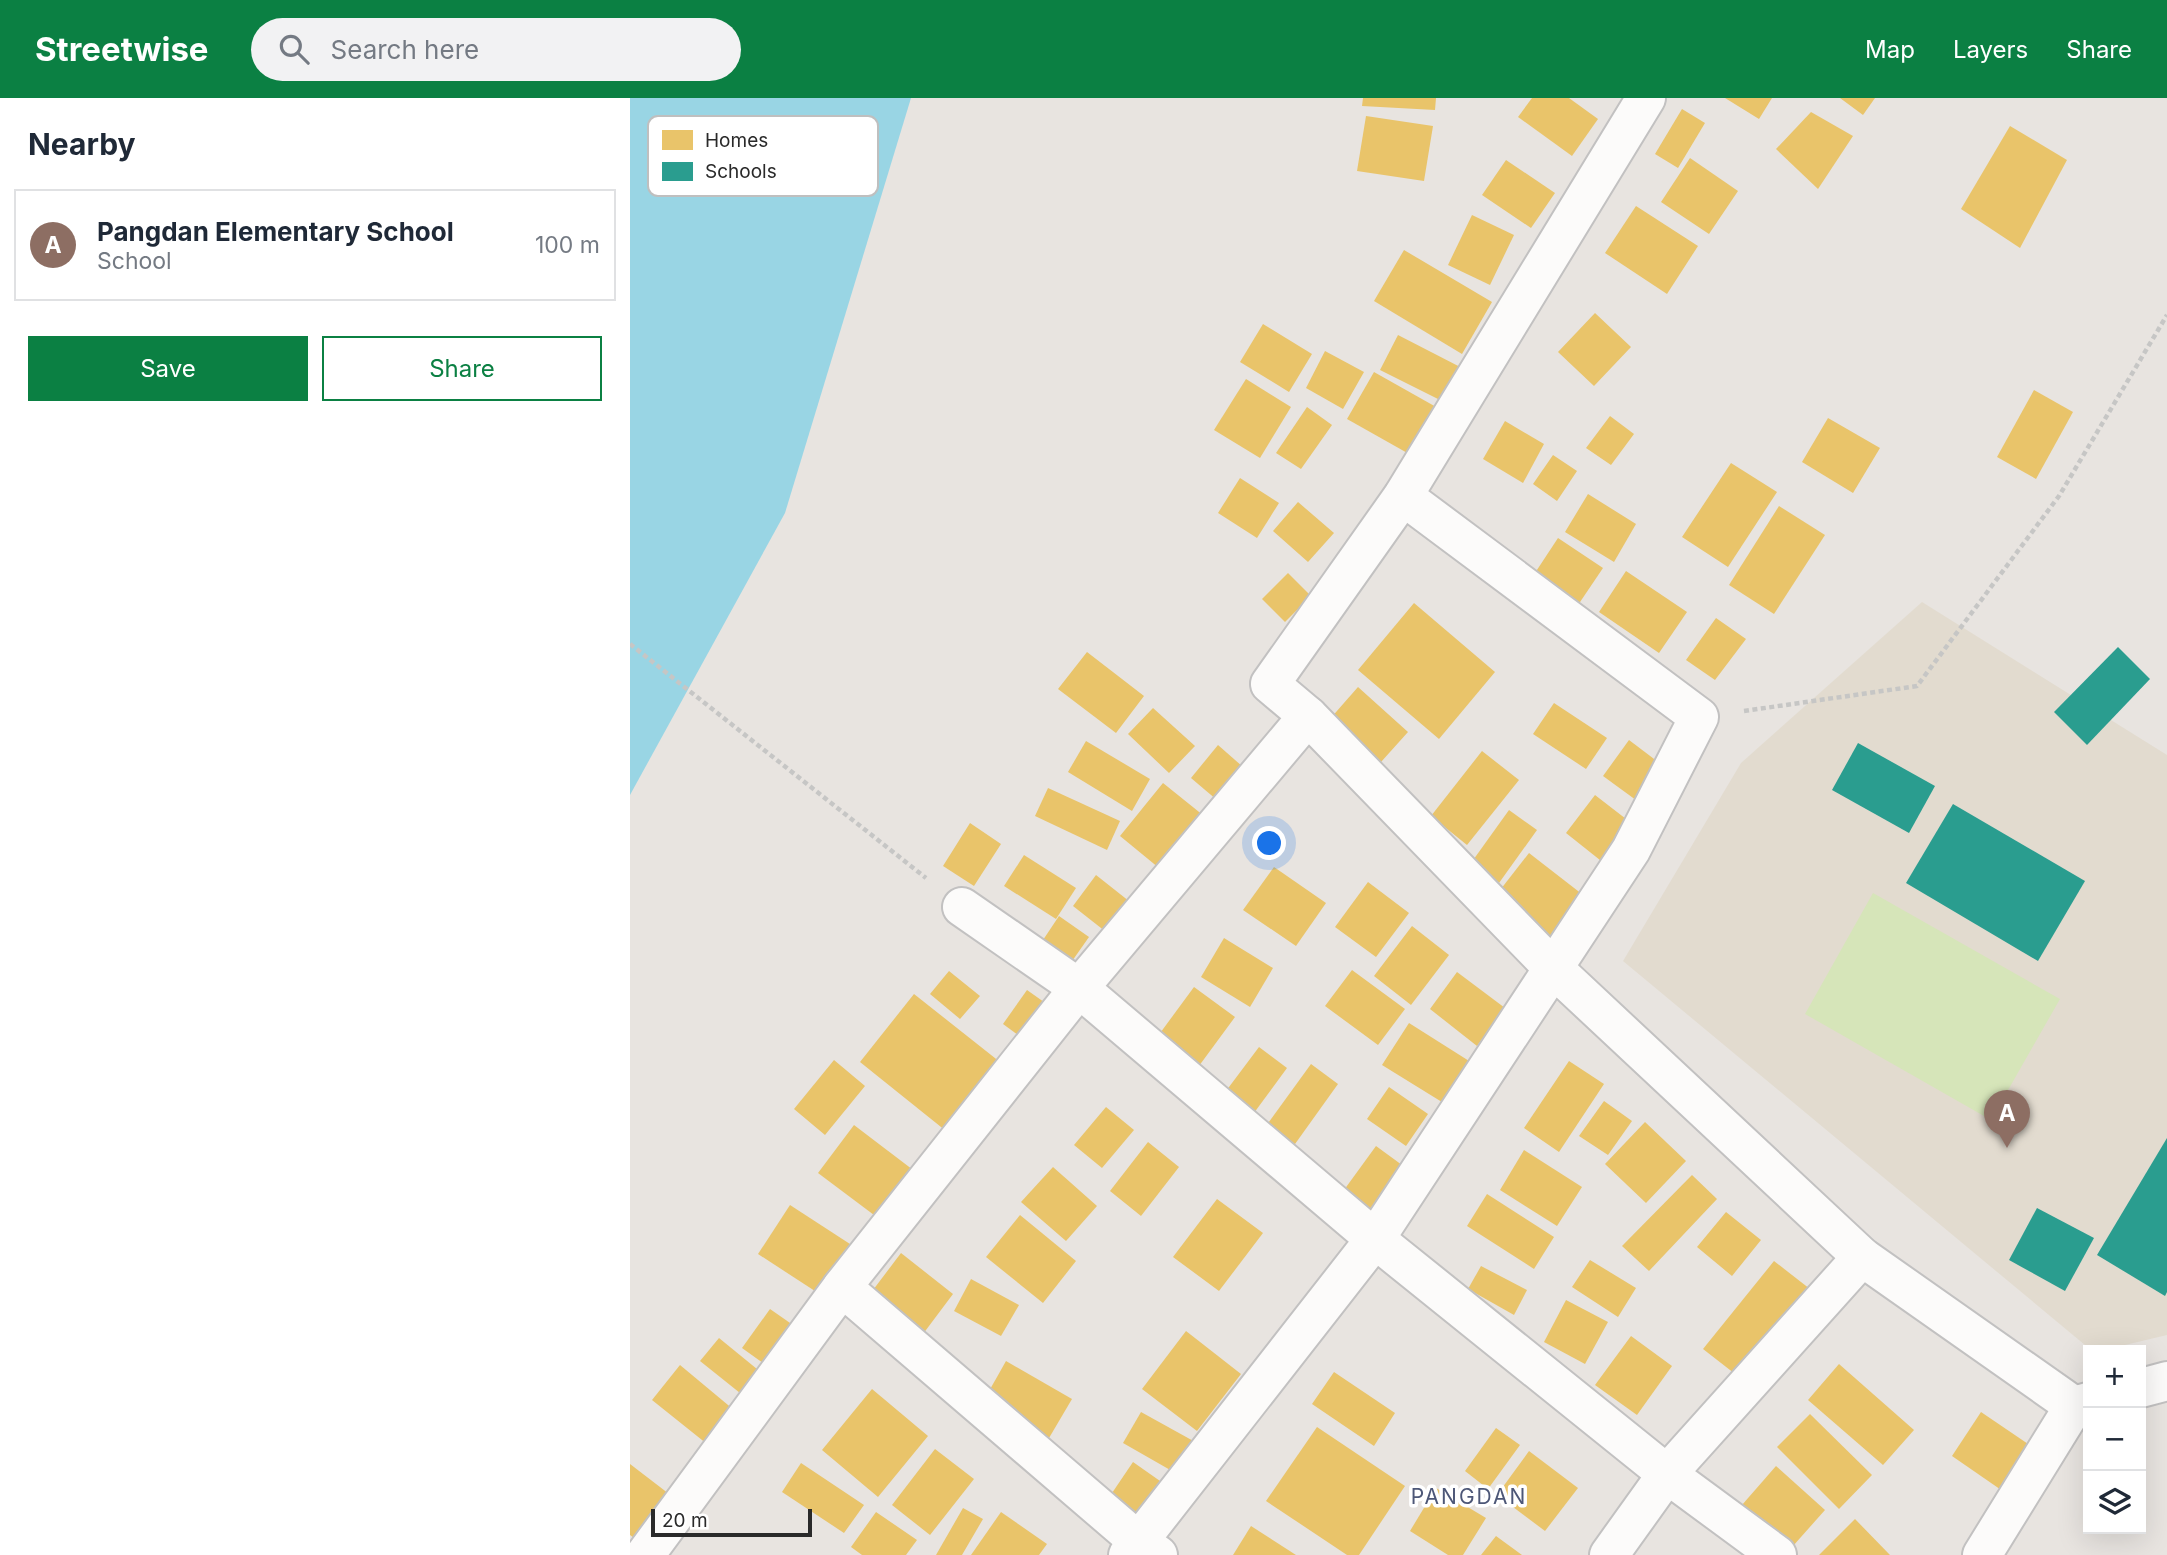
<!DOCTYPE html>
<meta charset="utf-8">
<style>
:root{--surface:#fff;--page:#f2f2f3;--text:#1f2937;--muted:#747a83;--line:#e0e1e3;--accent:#0b8043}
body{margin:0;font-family:Inter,sans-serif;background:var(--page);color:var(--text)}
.controls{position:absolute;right:21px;bottom:21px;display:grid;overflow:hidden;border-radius:0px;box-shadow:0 7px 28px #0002}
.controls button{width:63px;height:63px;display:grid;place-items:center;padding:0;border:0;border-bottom:2px solid var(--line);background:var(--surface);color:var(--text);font:35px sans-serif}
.scale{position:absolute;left:21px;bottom:18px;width:161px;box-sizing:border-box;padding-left:7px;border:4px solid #2a2a2a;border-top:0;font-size:19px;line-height:24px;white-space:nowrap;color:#2a2a2a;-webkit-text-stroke:5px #fff;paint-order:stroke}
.you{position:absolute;left:640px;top:746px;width:24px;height:24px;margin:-18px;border:5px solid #fff;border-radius:50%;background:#1a73e8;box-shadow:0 0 0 10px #1a73e833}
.badge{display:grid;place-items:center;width:46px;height:46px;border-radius:50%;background:var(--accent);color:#fff;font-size:23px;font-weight:700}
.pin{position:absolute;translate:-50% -58px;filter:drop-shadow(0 2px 4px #0008)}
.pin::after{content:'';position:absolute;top:37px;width:24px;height:21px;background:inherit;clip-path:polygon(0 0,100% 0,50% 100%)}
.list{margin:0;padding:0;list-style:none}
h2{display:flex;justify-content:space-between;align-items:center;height:91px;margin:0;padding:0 28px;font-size:30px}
h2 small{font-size:23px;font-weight:400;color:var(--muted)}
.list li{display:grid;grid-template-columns:46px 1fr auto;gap:21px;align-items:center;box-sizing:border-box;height:112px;margin:0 14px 14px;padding:0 14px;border:2px solid var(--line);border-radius:0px}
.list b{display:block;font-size:26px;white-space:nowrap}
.list p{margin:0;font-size:23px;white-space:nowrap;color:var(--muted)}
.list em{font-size:23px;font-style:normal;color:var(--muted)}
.actions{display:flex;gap:14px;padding:21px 28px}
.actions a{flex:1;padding:16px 0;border:2px solid var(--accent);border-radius:0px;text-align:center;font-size:24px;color:var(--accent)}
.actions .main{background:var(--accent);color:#fff}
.icon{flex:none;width:38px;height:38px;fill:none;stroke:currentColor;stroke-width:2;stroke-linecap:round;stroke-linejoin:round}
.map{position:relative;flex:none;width:1537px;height:1457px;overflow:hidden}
header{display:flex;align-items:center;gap:42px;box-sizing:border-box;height:98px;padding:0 35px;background:var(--accent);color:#fff}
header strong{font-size:33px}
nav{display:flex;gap:38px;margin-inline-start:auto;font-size:24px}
.search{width:490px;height:63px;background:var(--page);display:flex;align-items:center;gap:18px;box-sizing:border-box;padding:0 24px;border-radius:38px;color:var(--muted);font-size:26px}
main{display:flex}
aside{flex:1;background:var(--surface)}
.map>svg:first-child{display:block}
</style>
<header>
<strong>Streetwise</strong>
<div class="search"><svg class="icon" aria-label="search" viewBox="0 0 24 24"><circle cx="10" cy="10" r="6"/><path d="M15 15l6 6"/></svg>Search here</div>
<nav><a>Map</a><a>Layers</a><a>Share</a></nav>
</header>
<main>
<aside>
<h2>Nearby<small></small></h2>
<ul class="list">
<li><span class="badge" style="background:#8d6e63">A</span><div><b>Pangdan Elementary School</b><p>School</p></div><em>100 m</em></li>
</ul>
<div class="actions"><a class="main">Save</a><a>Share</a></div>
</aside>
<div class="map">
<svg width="1537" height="1457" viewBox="0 0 1537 1457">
<rect width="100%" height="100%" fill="#e8e4e0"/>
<polygon fill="#e2dbcf" points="1292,504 1537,657 1537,1237 1474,1252 1461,1252 993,863 1111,665"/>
<polygon fill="#d6e5b9" points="1243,795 1430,901 1361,1022 1175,916"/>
<polygon fill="#99d5e4" points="0,0 281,0 155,415 0,697"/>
<g fill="#e9c46a">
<polygon points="733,0 806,0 805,12 732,8"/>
<polygon points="902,0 939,0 968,21 942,58 888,19"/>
<polygon points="1095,0 1142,0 1129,21"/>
<polygon points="1210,0 1245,0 1233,17"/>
<polygon points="1052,11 1075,25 1048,70 1025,56"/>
<polygon points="1181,14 1223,38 1188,91 1146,51"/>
<polygon points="736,18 803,28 794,83 727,73"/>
<polygon points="1380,28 1437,62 1390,150 1331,111"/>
<polygon points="1060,60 1108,93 1079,136 1031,104"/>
<polygon points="876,62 925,95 901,130 852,97"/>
<polygon points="1006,108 1068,148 1037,196 975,155"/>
<polygon points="842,117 884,137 860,187 818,167"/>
<polygon points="774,152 862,204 832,256 744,203"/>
<polygon points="965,215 1001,249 964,288 928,254"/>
<polygon points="633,226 682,256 659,294 610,264"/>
<polygon points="768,237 836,272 818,306 750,272"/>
<polygon points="695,253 734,274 713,311 676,290"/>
<polygon points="744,274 815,314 788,361 717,321"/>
<polygon points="616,281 661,309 630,360 584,332"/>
<polygon points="1404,292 1443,314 1406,381 1367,359"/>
<polygon points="677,309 702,327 671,371 646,355"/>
<polygon points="980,318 1004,336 981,367 956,350"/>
<polygon points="1198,320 1250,350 1223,395 1172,364"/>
<polygon points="875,323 914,346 893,385 853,361"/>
<polygon points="923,357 947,373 927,403 903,386"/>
<polygon points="1101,365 1147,394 1098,469 1052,439"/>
<polygon points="610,380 649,405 627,440 588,415"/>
<polygon points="958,396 1006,426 984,464 935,434"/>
<polygon points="668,404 704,435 678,464 643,433"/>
<polygon points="1149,408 1195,437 1144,516 1099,487"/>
<polygon points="928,440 973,470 946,510 901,481"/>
<polygon points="996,473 1057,514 1029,555 969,514"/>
<polygon points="658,475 681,498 655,524 632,501"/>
<polygon points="784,505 865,574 809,641 728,572"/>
<polygon points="1086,520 1116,541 1085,582 1056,562"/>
<polygon points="457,554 514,598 486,635 428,591"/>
<polygon points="728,589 778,634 742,674 692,630"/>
<polygon points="924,605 977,640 956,671 903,636"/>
<polygon points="523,610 565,648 539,675 498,636"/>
<polygon points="999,642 1036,670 1010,705 973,678"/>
<polygon points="456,643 520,681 502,713 438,674"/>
<polygon points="588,647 621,676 594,708 561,680"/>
<polygon points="852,653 889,682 837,747 801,718"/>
<polygon points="533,685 584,726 540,779 490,738"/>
<polygon points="418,690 490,723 477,752 405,718"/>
<polygon points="965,697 1009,731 980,770 936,735"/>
<polygon points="879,712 907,732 869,785 841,765"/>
<polygon points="340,725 371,746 344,788 313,768"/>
<polygon points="899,755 957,800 921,847 867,796"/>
<polygon points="394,757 446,790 426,821 374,788"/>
<polygon points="644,769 696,805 666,848 613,812"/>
<polygon points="466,777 509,811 485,841 443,808"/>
<polygon points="738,784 779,815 746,859 705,829"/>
<polygon points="429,818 459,839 440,866 411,845"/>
<polygon points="782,828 819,857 781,907 744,878"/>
<polygon points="594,840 643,870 620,909 571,879"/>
<polygon points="722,872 775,911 748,947 695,908"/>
<polygon points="319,873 350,898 330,921 300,896"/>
<polygon points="827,874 875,910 847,948 800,911"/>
<polygon points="564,889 605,919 566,972 525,942"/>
<polygon points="397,892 421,909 396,943 373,926"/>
<polygon points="284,896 375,968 321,1037 230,964"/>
<polygon points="779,925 847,968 820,1009 752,967"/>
<polygon points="629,949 657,970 621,1019 593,997"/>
<polygon points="204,962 235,988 195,1037 164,1011"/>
<polygon points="939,963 974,986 929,1054 894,1030"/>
<polygon points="681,966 708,986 655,1060 628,1039"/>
<polygon points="759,989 798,1016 776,1048 737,1021"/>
<polygon points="974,1003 1002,1023 978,1057 949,1038"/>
<polygon points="476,1009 504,1032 472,1070 444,1047"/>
<polygon points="1015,1024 1056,1063 1016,1105 975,1066"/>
<polygon points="224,1027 291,1078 256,1126 188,1075"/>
<polygon points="518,1044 549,1069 511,1118 480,1093"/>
<polygon points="746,1048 772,1067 732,1122 706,1103"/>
<polygon points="894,1052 952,1089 927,1128 870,1092"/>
<polygon points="423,1069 467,1108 436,1143 391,1104"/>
<polygon points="1062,1077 1087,1101 1019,1173 992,1148"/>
<polygon points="857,1096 924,1139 904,1171 837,1128"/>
<polygon points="587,1101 633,1135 589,1193 543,1159"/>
<polygon points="160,1107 220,1146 188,1195 128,1156"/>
<polygon points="1096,1114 1131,1142 1102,1178 1067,1149"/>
<polygon points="390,1117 446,1163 413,1205 356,1159"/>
<polygon points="271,1155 323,1196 293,1236 240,1196"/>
<polygon points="960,1162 1006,1190 988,1219 942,1189"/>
<polygon points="1144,1163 1180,1191 1109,1279 1073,1251"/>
<polygon points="851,1168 897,1192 884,1217 838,1191"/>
<polygon points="341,1181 389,1207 371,1238 324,1213"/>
<polygon points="936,1202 978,1224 955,1266 914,1244"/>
<polygon points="140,1211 173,1234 144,1273 112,1250"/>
<polygon points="556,1233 611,1276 567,1333 512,1291"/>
<polygon points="1001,1238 1042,1268 1007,1317 965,1287"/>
<polygon points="89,1240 138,1280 120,1303 70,1263"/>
<polygon points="376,1263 442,1301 419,1340 354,1302"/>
<polygon points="1209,1266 1284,1332 1253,1367 1178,1302"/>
<polygon points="50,1267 104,1312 77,1346 22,1302"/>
<polygon points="704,1274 765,1315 744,1348 682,1306"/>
<polygon points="242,1291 298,1338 248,1399 192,1352"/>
<polygon points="511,1314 567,1345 549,1377 493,1345"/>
<polygon points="1351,1314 1407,1352 1377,1396 1322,1358"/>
<polygon points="1180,1316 1242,1377 1209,1411 1147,1349"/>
<polygon points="687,1329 775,1388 729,1457 717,1457 636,1403"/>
<polygon points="866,1330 890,1347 858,1391 835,1373"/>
<polygon points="305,1351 344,1381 300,1437 262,1407"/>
<polygon points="899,1353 948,1390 915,1433 867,1397"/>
<polygon points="503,1364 540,1390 517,1423 480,1398"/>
<polygon points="171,1365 234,1407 214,1435 152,1394"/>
<polygon points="0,1366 43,1399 8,1443 0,1437"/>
<polygon points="1146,1368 1195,1412 1155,1457 1105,1415"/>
<polygon points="806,1390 856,1420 833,1457 818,1457 780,1433"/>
<polygon points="333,1410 353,1421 332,1457 306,1457"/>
<polygon points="246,1414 287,1442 276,1457 232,1457 221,1449"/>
<polygon points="371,1414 417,1446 409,1457 341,1457"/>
<polygon points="1225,1421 1260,1457 1189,1457"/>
<polygon points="621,1428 666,1457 603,1457"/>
<polygon points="866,1438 892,1457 851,1457"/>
</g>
<g fill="#2a9d8f">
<polygon points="1488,549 1520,581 1457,647 1424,614"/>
<polygon points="1228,645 1305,688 1279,735 1202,692"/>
<polygon points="1323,706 1455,783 1408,863 1276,785"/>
<polygon points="1537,1040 1537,1194 1535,1198 1467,1157"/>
<polygon points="1407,1110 1464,1140 1435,1193 1379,1162"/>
</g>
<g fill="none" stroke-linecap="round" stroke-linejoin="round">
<g stroke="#c2c1c1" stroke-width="42">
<g id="minor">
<polyline points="1016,0 773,398 640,586 678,618 923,870 1232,1159 1444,1308"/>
<polyline points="332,809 449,890 745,1141 1037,1376 1147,1457"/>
<polyline points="212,1189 508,1443 528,1457"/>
<polyline points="1511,1290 1537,1283"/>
<polyline points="15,1457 212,1189 449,890 678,618"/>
<polyline points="498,1457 745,1141 1001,752 1069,619 773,398"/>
<polyline points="979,1457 1037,1376 1232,1159"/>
<polyline points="1352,1457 1444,1308 1458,1304"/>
</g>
</g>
<g stroke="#c6c6c5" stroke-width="4.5" stroke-dasharray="5 3.5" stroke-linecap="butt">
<polyline points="0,546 296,780"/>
<polyline points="1114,613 1287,588 1429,398 1537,217"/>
</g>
<use href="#minor" stroke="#fcfbfa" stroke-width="38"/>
</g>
<g text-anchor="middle" stroke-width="7" stroke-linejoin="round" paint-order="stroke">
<g font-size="21" letter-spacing="2" fill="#4d5777" stroke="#fff">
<text x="839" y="1406">PANGDAN</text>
</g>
</g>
<rect x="18" y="18" width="230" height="80" rx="10" fill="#fff" stroke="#bfbfbf" stroke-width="2"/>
<rect x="32" y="32" width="31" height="20" fill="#e9c46a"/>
<rect x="32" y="64" width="31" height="19" fill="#2a9d8f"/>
<g font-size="19" fill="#2a2a2a">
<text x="75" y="49">Homes</text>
<text x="75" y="80">Schools</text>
</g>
</svg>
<div class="controls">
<button>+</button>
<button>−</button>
<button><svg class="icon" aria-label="layers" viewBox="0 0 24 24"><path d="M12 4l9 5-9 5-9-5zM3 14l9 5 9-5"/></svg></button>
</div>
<div class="scale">20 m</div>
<div class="you"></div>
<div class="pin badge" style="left:1377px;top:1050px;background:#8d6e63">A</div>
</div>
</main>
